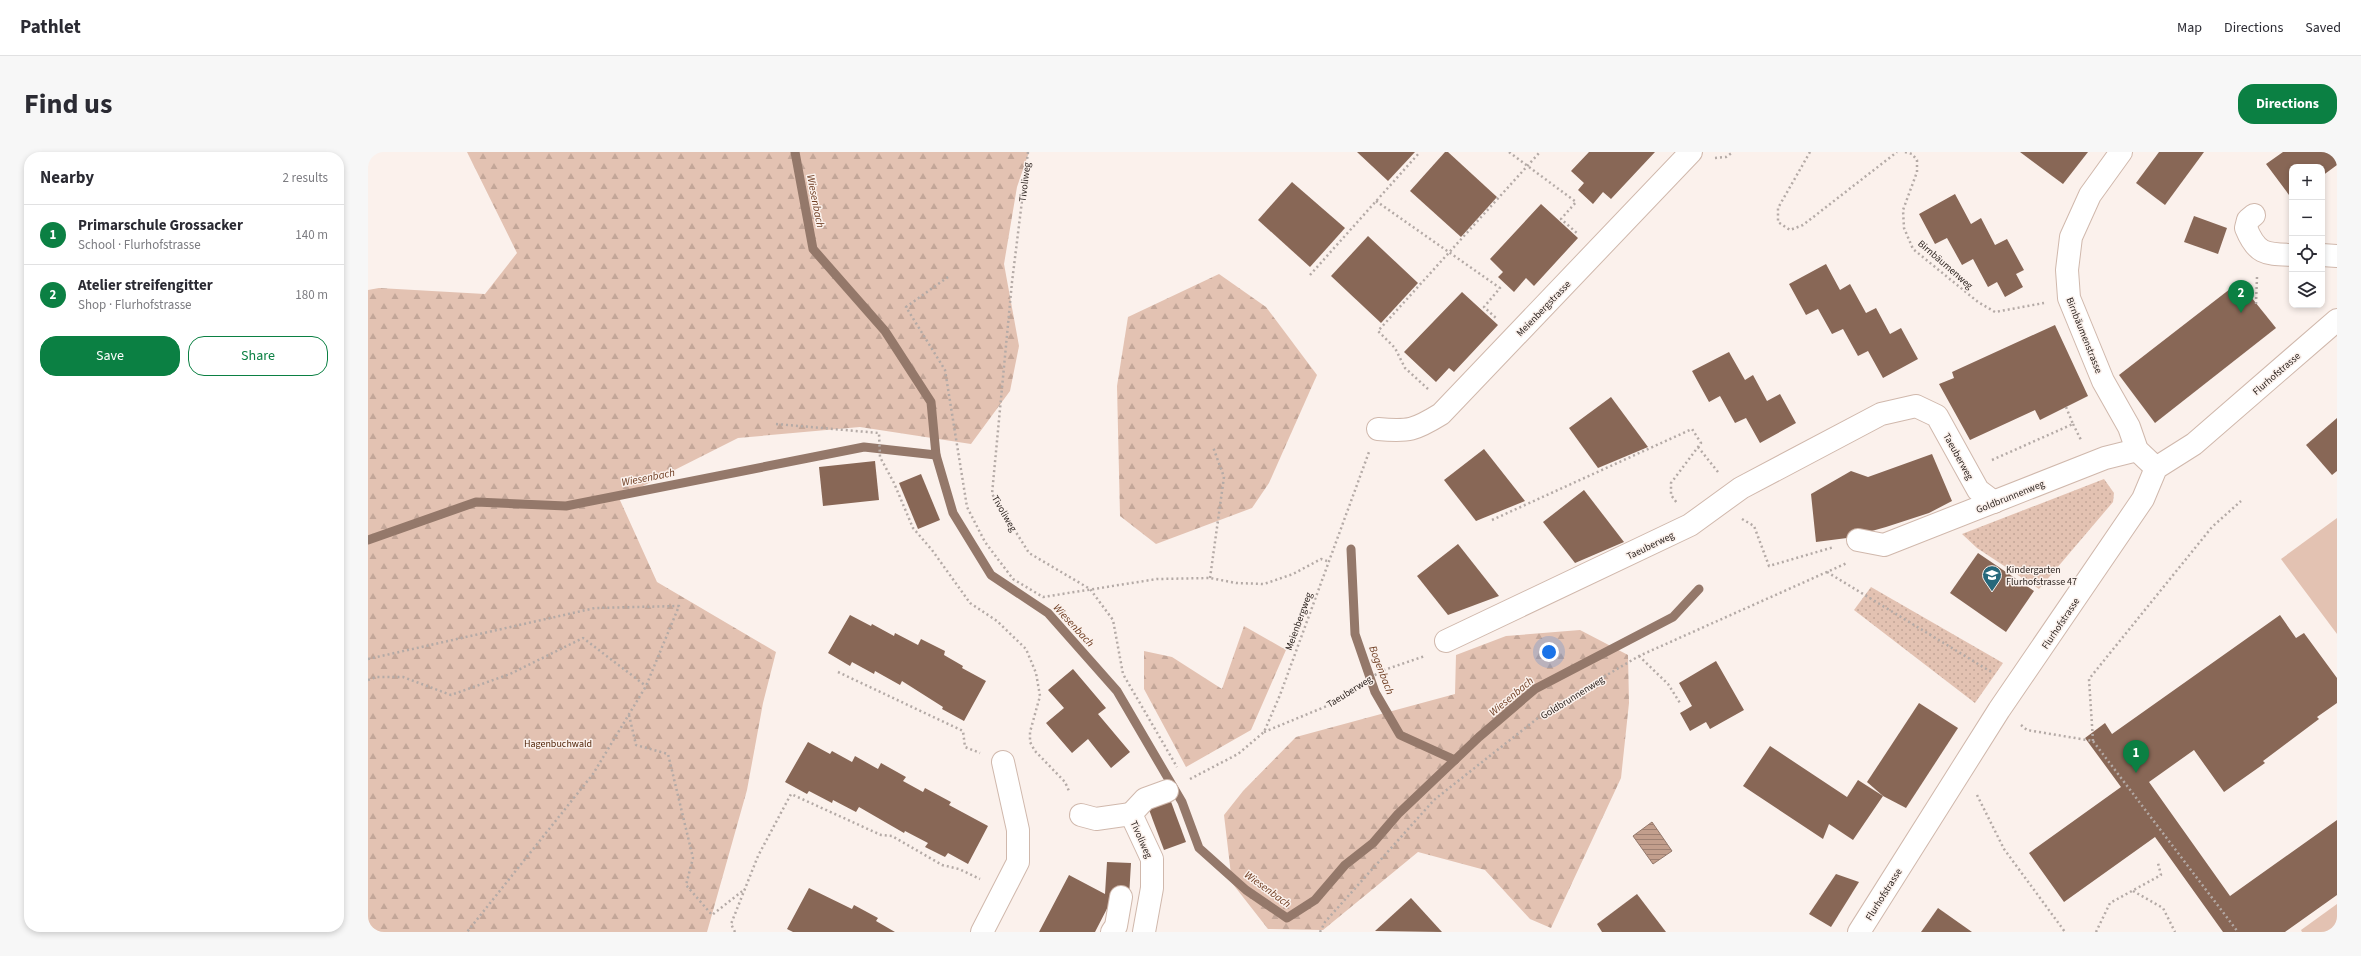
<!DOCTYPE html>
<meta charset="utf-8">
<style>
:root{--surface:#fff;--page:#f7f7f7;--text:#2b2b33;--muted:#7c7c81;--line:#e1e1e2;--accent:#0b8043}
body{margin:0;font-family:"Source Sans 3",sans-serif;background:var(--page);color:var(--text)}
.controls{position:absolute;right:12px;top:12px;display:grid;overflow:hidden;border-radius:8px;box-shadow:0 2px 6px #0003}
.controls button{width:36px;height:36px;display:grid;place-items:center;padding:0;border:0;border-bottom:1px solid var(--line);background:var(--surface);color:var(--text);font:20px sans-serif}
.you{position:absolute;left:1181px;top:500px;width:14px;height:14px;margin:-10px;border:3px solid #fff;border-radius:50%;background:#1a73e8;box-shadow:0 0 0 6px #1a73e833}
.badge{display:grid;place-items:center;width:26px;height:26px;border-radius:50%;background:var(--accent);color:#fff;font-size:13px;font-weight:700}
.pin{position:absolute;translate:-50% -33px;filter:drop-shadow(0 1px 2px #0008)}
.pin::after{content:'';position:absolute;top:21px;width:14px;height:12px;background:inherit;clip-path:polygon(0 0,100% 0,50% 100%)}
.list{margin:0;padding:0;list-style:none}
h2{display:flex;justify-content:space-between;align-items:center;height:52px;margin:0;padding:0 16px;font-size:17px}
h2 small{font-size:13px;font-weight:400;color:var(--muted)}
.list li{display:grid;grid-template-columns:26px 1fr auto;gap:12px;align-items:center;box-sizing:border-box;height:60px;padding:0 16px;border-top:1px solid var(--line)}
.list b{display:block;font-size:15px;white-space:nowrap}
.list p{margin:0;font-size:13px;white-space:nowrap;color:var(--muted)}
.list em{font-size:13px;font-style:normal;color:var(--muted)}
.actions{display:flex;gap:8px;padding:12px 16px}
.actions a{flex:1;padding:9px 0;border:1px solid var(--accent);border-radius:16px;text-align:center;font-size:14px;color:var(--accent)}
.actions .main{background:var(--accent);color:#fff}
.icon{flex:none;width:22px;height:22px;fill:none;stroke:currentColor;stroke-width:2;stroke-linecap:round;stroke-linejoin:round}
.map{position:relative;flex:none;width:1969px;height:780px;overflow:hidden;border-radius:16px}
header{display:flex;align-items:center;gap:24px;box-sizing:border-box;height:56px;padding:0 20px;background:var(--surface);border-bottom:1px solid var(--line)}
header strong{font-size:19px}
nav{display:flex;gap:22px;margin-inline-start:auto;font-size:14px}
.intro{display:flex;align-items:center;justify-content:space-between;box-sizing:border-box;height:96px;padding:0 24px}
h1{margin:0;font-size:28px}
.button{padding:10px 18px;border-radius:16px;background:var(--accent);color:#fff;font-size:14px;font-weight:700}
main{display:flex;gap:24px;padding:0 24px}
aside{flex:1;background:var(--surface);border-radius:16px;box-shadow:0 2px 6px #0003}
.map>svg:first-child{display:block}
</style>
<header>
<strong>Pathlet</strong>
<nav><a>Map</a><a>Directions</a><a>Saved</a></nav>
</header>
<div class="intro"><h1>Find us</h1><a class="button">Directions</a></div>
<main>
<aside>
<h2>Nearby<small>2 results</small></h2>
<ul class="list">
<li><span class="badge">1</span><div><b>Primarschule Grossacker</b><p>School · Flurhofstrasse</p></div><em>140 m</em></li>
<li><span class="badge">2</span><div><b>Atelier streifengitter</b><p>Shop · Flurhofstrasse</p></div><em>180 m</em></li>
</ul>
<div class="actions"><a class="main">Save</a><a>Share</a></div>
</aside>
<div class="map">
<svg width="1969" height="780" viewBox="0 0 1969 780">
<defs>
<pattern id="forest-firs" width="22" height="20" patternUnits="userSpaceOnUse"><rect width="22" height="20" fill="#e3c2b2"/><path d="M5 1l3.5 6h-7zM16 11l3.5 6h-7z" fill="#c3a698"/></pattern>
<pattern id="park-dots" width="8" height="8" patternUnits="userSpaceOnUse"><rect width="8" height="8" fill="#e3c2b2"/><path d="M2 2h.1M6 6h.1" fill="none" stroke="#c3a698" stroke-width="1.8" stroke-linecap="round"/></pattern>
<pattern id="water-rules" width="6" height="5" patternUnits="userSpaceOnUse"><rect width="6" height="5" fill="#c29e8c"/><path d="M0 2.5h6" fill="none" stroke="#9e8072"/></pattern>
</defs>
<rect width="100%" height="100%" fill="#fbf1ec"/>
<g fill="#e3c2b2">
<polygon points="1969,366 1969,482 1913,407"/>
<polygon points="1969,752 1969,780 1934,780 1933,778"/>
</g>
<g fill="url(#forest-firs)">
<polygon points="99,0 661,0 649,35 636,112 651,194 642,239 603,292 492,275 370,286 251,346 289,430 408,500 395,551 379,638 339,780 0,780 0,138 11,136 117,142 149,101"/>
<polygon points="851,122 898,155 949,223 901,331 884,356 788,392 752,364 749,234 760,165"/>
<polygon points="876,474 918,498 883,578 818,615 776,537 776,499 804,505 854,537"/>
<polygon points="1212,478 1260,503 1261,551 1253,626 1183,776 1162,767 1117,718 1050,700 955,778 900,777 864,731 856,663 875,639 928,585 1087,542 1088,503 1138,484"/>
</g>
<g fill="url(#park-dots)">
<polygon points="1736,327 1746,341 1745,350 1671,437 1609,396 1594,382"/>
<polygon points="1503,435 1635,511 1607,551 1486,458"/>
</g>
<polygon fill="url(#water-rules)" stroke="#94786a" points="1284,670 1304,699 1285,712 1265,684"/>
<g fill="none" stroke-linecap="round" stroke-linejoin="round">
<g stroke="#94786a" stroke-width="9">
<polyline points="427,0 445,97 517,179 563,250 568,303 585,361 623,423 680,461 749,539 814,650 831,696 878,738 919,766 947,748 977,713 1005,691 1030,662 1111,585 1167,537 1305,465 1331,437"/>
<polyline points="0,388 108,350 198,354 496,295 568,303"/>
<polyline points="983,397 987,482 1007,540 1032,583 1087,608"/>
</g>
</g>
<g fill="#886756">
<polygon points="989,0 1047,0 1020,29"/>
<polygon points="1077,0 1080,0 1129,45 1093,85 1042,39"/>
<polygon points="1221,0 1287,0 1243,47 1235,40 1225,52 1210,38 1216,31 1203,19"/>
<polygon points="1652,0 1720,0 1695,32"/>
<polygon points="1791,0 1836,0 1797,53 1768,31"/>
<polygon points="1915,0 1969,0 1969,13 1954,24 1954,15 1924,15 1924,47 1898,12"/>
<polygon points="924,30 977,76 942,115 890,68"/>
<polygon points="1587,42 1603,72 1613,66 1627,93 1639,87 1656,118 1648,122 1655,135 1637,145 1629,130 1620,135 1605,107 1594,113 1579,86 1567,92 1551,62"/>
<polygon points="1173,52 1210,86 1166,134 1158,126 1146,140 1130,125 1135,120 1122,107"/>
<polygon points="1826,64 1859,76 1850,102 1816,90"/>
<polygon points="1000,84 1050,131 1013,171 963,124"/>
<polygon points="1458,112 1472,138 1482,132 1498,161 1508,156 1522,182 1533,176 1550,207 1515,226 1500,199 1490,204 1475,177 1464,182 1450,157 1438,163 1421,132"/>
<polygon points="1871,130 1908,176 1787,271 1751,223"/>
<polygon points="1094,140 1130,173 1086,220 1081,216 1068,230 1036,200"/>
<polygon points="1687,173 1720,244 1672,268 1667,258 1602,288 1571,232 1586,226 1584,220"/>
<polygon points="1361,200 1377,228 1385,223 1399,249 1412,242 1428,271 1392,291 1378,266 1367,271 1352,244 1341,250 1324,219"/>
<polygon points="1243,245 1280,295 1230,316 1201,276"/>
<polygon points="1969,266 1969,319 1964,323 1938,293"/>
<polygon points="1116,297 1157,349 1108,369 1076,328"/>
<polygon points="1564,302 1584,349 1561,361 1518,375 1479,386 1448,390 1443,342 1483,319 1500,325"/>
<polygon points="507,309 511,348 455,354 451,315"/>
<polygon points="553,322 572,368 550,377 531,331"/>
<polygon points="1216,338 1256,390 1207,411 1175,370"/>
<polygon points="1090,392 1131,444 1080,463 1049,424"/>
<polygon points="1610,401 1666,439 1638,480 1582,441"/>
<polygon points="482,463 503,474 504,472 526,484 527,481 550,493 553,487 577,499 576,503 595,514 594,516 618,529 596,569 574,557 575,555 534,529 532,533 507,519 506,522 484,510 482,514 460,501"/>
<polygon points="1912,463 1928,486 1936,481 1969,526 1969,551 1949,565 1951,567 1895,609 1897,611 1856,640 1826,598 1781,630 1862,744 1969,668 1969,743 1917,780 1855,780 1787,685 1696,750 1661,701 1753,635 1717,586 1737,571 1744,582"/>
<polygon points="1348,509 1376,558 1342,577 1338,570 1322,579 1312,561 1324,554 1311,531"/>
<polygon points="705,517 738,556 730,562 762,600 743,616 720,587 704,601 678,571 696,556 680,538"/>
<polygon points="1551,551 1590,576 1538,656 1515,644 1499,630"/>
<polygon points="440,590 462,602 464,599 484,610 487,604 510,617 513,611 538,625 535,629 555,640 557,636 583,650 581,653 620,674 600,712 580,701 577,705 557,695 560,691 537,679 536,681 491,655 488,660 465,648 464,651 441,639 439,642 417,630"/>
<polygon points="1402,594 1479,645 1490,628 1515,644 1485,688 1461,672 1455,687 1375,634"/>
<polygon points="802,647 818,690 796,698 780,655"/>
<polygon points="739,710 763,711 761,745 744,747 727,780 671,780 701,723 737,742"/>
<polygon points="1468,722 1491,730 1463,775 1441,762"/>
<polygon points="441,736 484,757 486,753 510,766 508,769 527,780 425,780 419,777"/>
<polygon points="1269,742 1298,780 1234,780 1229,772"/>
<polygon points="1043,746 1074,780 1007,779"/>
<polygon points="1570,756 1604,780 1553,780"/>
</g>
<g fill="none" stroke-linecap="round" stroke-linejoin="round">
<g stroke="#d0b8ac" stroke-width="24">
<g id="minor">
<polyline points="1753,0 1722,43 1703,85 1699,118 1701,146 1735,229 1761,275 1769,298 1788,316"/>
<path d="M1886,63L1880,68L1878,76C1889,103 1898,102 1924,103"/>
<polyline points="1954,103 1969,104"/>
<path d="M1010,277C1041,280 1047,278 1073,262L1323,0"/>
<polyline points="1490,388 1516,393 1737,306 1769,298"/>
<polyline points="1078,489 1322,373 1373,336 1513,262 1548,254 1569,264 1610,338 1626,350"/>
<polyline points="713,663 728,667 763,662"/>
<polyline points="614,780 650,710 650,678 635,610"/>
<polyline points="744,780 748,774 753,745"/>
<polyline points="776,780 784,736 784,707 763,662 777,647 799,639"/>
<polyline points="1491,780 1631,558 1775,347 1788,316 1826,292 1969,168"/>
</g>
</g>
<g stroke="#b4aaa6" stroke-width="2.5" stroke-dasharray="2 3" stroke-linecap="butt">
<polyline points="660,0 644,130 624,342 661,401 722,437 745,468 755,522 809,615"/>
<polyline points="1141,0 1208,50 1193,67 1210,82"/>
<polyline points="1442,0 1410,56 1410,70 1422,78 1435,73 1529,0"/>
<polyline points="1537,0 1544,2 1549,8 1549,20 1535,58 1536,76 1545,97 1610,150 1627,160 1676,151"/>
<polyline points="1347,6 1358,5 1365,0"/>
<polyline points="1008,49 1132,136 1116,155 1128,166"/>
<polyline points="942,123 1052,0"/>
<polyline points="580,125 538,155 577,218 599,355 617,390 645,427 675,445 789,427 842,426 868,431 896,432 925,422 953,407 959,409"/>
<polyline points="1888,152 1889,125"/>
<polyline points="1060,237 1037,216 1027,196 1010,179 1172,0"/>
<polyline points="408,272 511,281 512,305 526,331 545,376 564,398 602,451 629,469 658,497 668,521 672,544 662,580 662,590 667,599 697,630 701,639"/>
<polyline points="1705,272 1713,288"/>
<polyline points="1330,295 1350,320"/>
<polyline points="1624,308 1705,272 1698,255"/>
<polyline points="1374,367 1386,374 1401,414 1466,395"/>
<polyline points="1124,368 1324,277 1333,291 1303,331 1303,343 1309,351"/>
<polyline points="1459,420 1625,521"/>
<polyline points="842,426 856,325 845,295"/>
<polyline points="1271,504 1300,532 1312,551"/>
<polyline points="0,507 227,456 311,454 278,534 225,622 99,780"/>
<polyline points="470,520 595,579 597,595 612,601"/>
<polyline points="0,528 8,525 35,525 83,543 142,522 215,486 278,534"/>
<polyline points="261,563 268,593 300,602 325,706 318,733 344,763 377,737"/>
<polyline points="1653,573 1659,578 1725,589 1870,780"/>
<polyline points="896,580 959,554 996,529 1016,518 1057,504"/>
<polyline points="1725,589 1721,527 1844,375 1873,349"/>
<polyline points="822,627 870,602 896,580 912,543 1001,300"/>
<polyline points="1609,643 1636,697 1697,780"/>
<polyline points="1765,739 1795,756 1807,780"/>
<polyline points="367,780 363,772 390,704 423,642 513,683 524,684 574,713 591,717 612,727"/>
<polyline points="952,780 957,770 1066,648 1180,558 1271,504 1479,411"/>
<polyline points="1728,780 1742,751 1793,723 1790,711"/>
</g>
<use href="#minor" stroke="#fff" stroke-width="22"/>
</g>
<defs>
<g id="school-pin" transform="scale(1)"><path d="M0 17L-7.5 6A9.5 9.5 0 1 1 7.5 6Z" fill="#26687b" stroke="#fbf1ec"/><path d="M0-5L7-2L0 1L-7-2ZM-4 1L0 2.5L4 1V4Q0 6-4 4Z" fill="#fff"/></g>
</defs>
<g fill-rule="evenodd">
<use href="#school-pin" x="1624" y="423"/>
</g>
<g text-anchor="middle" stroke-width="3" stroke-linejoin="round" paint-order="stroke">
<g font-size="10" fill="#281f1b" stroke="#fbf1ec">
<text transform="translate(656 30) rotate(-83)" y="4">Tivoliweg</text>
<text transform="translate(1578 112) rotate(41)" y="4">Birnbäumenweg</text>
<text transform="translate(1175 156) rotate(-46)" y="4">Meienbergstrasse</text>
<text transform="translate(1717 183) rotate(68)" y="4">Birnbäumenstrasse</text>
<text transform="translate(1908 221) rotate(-41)" y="4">Flurhofstrasse</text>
<text transform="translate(1591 304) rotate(61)" y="4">Taeuberweg</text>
<text transform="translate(1642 344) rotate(-22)" y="4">Goldbrunnenweg</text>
<text transform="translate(637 361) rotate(60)" y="4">Tivoliweg</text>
<text transform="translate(1282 393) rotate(-26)" y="4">Taeuberweg</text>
<text transform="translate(930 469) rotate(-70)" y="4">Meienbergweg</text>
<text transform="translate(1692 471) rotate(-56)" y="4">Flurhofstrasse</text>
<text transform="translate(981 539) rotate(-32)" y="4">Taeuberweg</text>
<text transform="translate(1204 545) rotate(-32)" y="4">Goldbrunnenweg</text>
<text transform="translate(774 687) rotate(66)" y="4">Tivoliweg</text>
<text transform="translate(1515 742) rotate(-58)" y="4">Flurhofstrasse</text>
</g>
<g font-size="10" fill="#281f1b" stroke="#fbf1ec" text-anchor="start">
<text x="1638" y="421">Kindergarten<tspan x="1638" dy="12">Flurhofstrasse 47</tspan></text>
</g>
<g font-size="10" fill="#4c1e01" stroke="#fbf1ec">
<text x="190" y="595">Hagenbuchwald</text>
</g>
<g font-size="11" font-style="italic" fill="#714025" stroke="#fbf1ec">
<text transform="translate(448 49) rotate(79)" y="4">Wiesenbach</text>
<text transform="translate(280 325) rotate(-11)" y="4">Wiesenbach</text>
<text transform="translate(706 473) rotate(47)" y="4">Wiesenbach</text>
<text transform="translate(1014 518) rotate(69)" y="4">Bogenbach</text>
<text transform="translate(1143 544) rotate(-40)" y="4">Wiesenbach</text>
<text transform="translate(900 737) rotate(36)" y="4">Wiesenbach</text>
</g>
</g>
</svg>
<div class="controls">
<button>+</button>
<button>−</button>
<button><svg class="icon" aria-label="locate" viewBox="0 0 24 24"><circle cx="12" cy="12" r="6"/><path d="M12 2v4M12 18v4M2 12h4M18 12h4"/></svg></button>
<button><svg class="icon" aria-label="layers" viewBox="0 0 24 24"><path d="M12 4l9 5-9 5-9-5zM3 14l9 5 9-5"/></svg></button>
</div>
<div class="you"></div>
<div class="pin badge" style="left:1768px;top:621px">1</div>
<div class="pin badge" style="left:1873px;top:161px">2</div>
</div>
</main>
